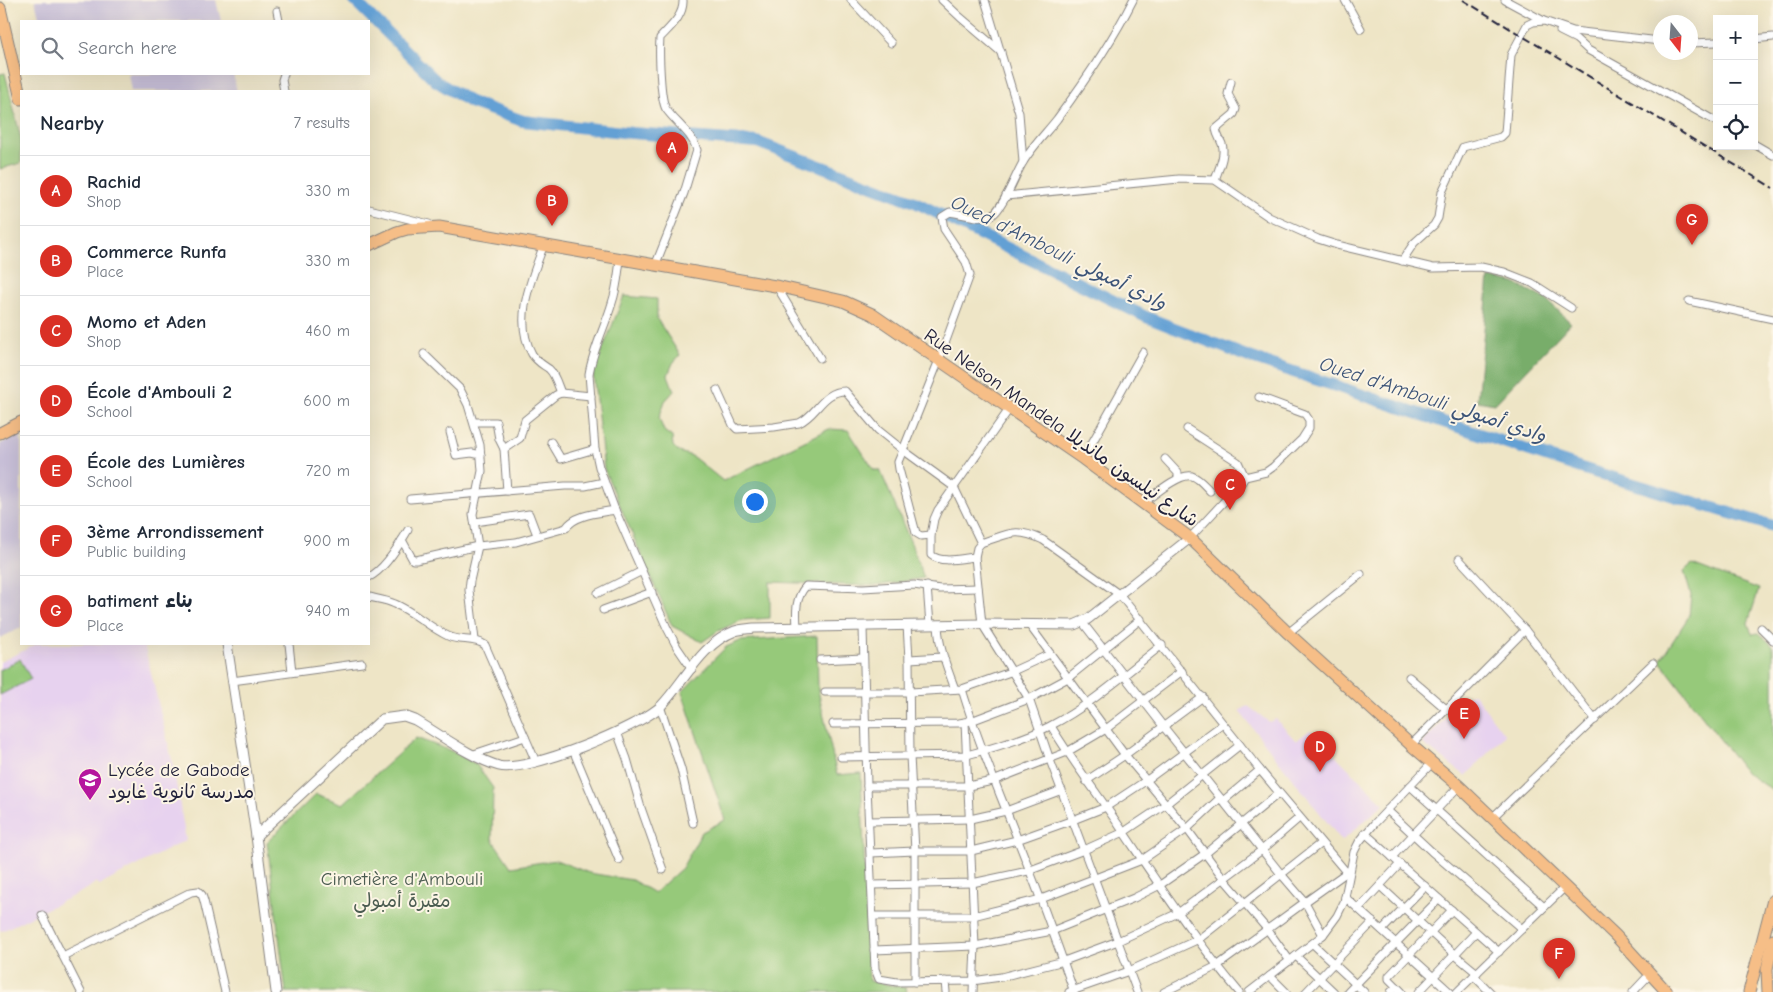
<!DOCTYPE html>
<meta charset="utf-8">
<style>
:root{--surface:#fff;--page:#f6f6f7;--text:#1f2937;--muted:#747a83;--line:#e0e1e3;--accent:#d93025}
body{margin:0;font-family:"Comic Neue","Playpen Sans Arabic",sans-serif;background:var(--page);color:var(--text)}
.controls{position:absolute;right:15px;top:15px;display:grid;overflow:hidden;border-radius:0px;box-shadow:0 5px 20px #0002}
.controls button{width:45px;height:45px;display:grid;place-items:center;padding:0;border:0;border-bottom:1px solid var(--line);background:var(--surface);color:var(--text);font:25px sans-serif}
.compass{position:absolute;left:1653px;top:15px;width:45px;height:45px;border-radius:50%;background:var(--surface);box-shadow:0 5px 20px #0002;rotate:163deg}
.you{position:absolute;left:754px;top:501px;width:18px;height:18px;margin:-12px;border:4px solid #fff;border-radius:50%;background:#1a73e8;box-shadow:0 0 0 8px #1a73e833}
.badge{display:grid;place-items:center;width:32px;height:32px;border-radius:50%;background:var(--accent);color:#fff;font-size:16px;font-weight:700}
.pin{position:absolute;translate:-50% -41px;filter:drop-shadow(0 1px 2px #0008)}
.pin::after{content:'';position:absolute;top:26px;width:18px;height:15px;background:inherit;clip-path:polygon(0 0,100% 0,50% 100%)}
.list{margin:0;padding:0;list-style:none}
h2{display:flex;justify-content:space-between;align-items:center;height:65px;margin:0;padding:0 20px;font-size:21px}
h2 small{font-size:16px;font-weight:400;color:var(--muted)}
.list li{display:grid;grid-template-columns:32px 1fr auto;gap:15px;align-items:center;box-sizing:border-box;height:70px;padding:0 20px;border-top:1px solid var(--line)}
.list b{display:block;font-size:19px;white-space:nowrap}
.list p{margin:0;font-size:16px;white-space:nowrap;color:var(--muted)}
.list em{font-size:16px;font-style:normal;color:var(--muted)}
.icon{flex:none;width:28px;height:28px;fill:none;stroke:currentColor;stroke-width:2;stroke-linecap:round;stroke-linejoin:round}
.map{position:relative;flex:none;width:1773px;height:992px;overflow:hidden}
.search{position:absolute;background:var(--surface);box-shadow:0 5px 20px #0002;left:20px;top:20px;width:350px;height:55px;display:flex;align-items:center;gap:12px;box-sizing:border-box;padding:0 18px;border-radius:0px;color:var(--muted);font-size:19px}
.panel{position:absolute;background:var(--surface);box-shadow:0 5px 20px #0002;left:20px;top:90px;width:350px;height:555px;border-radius:0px}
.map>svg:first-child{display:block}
</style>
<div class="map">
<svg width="1773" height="992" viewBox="0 0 1773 992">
<rect width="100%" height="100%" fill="#fcf5e5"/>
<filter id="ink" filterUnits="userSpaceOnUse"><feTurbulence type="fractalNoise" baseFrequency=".02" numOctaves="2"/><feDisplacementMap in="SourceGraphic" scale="10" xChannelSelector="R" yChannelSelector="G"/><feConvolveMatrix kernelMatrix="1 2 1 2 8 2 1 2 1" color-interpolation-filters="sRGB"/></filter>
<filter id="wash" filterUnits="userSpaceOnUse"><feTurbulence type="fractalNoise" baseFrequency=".0096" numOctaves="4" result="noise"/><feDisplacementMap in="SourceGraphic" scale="20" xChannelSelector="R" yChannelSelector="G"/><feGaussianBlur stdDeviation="1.12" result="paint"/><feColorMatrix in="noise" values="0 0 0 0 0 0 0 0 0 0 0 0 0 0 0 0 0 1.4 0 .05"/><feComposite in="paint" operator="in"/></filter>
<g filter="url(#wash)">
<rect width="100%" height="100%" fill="#eee5c6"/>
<g fill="#e7d2ef">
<polygon points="37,644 144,644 172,760 186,840 100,885 96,882 87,889 2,931 0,930 0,662"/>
<polygon points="1474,694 1505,735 1466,776 1422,743 1468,695"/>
<polygon points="1248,706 1269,722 1276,719 1296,741 1310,730 1384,804 1342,841 1239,711"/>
</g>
<g fill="#c8bfd8">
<polygon points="35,0 216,0 221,21 40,21"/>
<polygon points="128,74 233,74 237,91 131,91"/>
<polygon points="21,433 21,628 0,638 0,444"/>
</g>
<g fill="#96c97a" stroke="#5c765a">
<polygon points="5,73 21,139 21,163 0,169 0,74"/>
<polygon points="624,296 657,299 657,319 680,355 673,363 668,375 674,391 665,401 659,418 664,431 672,437 673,446 679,452 692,456 723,481 829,429 848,430 874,470 880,470 911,543 924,578 875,586 770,582 770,618 742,620 718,631 702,642 672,626 604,469 593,373"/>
<polygon points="1692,564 1759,589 1748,623 1752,634 1759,633 1773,646 1773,790 1746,773 1660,661 1689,616 1691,595 1684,571"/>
<polygon points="817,636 818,690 837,775 861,773 869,981 906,988 907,992 286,992 267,842 316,794 343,804 416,738 449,750 476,764 493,788 492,839 511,867 556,860 589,873 632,880 654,893 682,868 702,832 725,820 682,692 726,647 740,641"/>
<polygon points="20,659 31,679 0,695 0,670"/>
</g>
<polygon fill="#78ad6a" stroke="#4d6852" points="1489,278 1514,283 1546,299 1571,323 1495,404 1477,401"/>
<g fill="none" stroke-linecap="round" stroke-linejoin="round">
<polyline stroke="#64a0d4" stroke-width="12" points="354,0 436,81 470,102 523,121 632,133 757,142 915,202 1146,317 1249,357 1581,468 1773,526"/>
</g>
</g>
<g filter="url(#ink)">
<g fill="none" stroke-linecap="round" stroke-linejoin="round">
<g stroke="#888480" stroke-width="9">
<g id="minor">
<polyline points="851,0 891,43"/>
<polyline points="942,0 960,17 1001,52"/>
<polyline points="985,0 1019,113 1023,162"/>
<polyline points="1345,0 1361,29"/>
<polyline points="1505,0 1542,20"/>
<polyline points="277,11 279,21"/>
<polyline points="1560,31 1576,39 1588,50 1717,122"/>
<polyline points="1754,39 1773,37"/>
<polyline points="1690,43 1717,42"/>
<polyline points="284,74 282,80 284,91"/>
<polyline points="1754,144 1773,155"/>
<path d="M1215,180C1218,170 1226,155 1222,144C1220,139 1217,135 1216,129L1234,114L1236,109L1228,94L1231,82"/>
<polyline points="1006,196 1179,179 1215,180 1269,217 1318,239 1337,245 1433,268 1481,267 1504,272 1532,283 1571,308"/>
<polyline points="369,209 429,224"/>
<path d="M543,247C531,280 513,320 532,354C537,362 542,364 549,369C555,374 558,386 561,393"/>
<path d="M620,260C618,275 617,289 612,303C605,327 593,349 589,374L595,449L599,467L615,510L667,628L677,647L692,669"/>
<polyline points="1402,261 1414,243 1434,225 1438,218 1442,192 1463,147 1501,137 1505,133 1511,55 1527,25 1533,22 1544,21 1573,31 1660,41"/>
<path d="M655,266L684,193L697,150C692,133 676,123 666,109C660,99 659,51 660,38C670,27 684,16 683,0"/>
<polyline points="777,287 820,358"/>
<polyline points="1689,301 1773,319"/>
<polyline points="424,354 460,389 468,405 480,445 482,471 473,514 478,546 470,581 469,590 475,640"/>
<path d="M717,390L733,425L737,429L774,427L799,423C817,415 823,391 845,391L878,430L903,450L898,462L899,469L916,533L921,536L931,535"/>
<polyline points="474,422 496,422 499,439 504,449"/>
<polyline points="1187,429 1238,462 1245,477 1242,482 1190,538"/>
<polyline points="450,432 456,455 472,453 481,455"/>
<polyline points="551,442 561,459 595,449"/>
<polyline points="1083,459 1143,352"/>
<polyline points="1165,459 1178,473 1178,477"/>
<polyline points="1245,477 1266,472 1273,467 1302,439 1309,428 1309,420 1305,414 1259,397"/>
<polyline points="507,491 504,449 520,438 525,420 556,395 561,393 591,396"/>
<polyline points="410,499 565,486 585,486 604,482"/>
<path d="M1143,503C1154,495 1179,473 1192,476C1199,478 1205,486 1210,491"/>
<polyline points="475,522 529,514 537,535"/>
<path d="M402,540L413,560H416L478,546L516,542L566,528C575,514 600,513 615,510"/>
<path d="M981,543L954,487L903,450L939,360L970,275L966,262L944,229L942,217L950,212C960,214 982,220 991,216C1003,209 1015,176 1022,164C1031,148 1046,133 1057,119C1085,81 1112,42 1133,0"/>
<path d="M975,557C962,558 942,564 931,555V535L934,519L938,510L1010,408"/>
<polyline points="1459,559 1525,630 1595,720"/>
<path d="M369,577C384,570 400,544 408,530"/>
<polyline points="927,586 930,625"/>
<polyline points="598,593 642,571"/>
<path d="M369,597C378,599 387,600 395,604C414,612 429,627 448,636C460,642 474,637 485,645L536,762"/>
<polyline points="603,610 652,592"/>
<polyline points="1083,623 1163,726 1281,874 1305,902 1323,935"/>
<polyline points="907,625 909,659 910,756 915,851 915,982"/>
<path d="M938,625C939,648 947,668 955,689"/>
<polyline points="1030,626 1125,755 1187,829 1224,879 1267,929 1290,961"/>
<polyline points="863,627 867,786 875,969 879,979 897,982 972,981 1001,977 1064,961 1118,941 1178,913 1262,850 1299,818"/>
<path d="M797,628C796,612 795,598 806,586L863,588L914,585L940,589L978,588"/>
<polyline points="1761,628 1773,640"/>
<polyline points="1288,633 1361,574"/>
<polyline points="289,644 292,672"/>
<polyline points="909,659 943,657"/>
<polyline points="820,660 863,658"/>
<polyline points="1409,677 1446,709"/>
<polyline points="232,681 362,663"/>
<path d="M962,689C974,730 990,770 1006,810C1030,870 1053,931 1074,992"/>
<polyline points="825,692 910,692 962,689 1013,671 1050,654"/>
<polyline points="660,706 681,769 693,823"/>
<polyline points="965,722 975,946 973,992"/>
<polyline points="833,724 959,723 971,721 1029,699 1068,678 1141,619"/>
<path d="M1051,726C1072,761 1097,793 1120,827C1158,883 1195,940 1239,992"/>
<polyline points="617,732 627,759 641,808 663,870"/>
<polyline points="1411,745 1525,630"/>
<polyline points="573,750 619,860"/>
<polyline points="474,754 525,737"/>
<path d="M841,757L967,755C993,748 1027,738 1050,726C1091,705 1126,673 1162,645"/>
<polyline points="1086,781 1125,755 1203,697"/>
<polyline points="867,786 968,786 993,781 1067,752 1106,729 1182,671"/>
<polyline points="1410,786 1544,907"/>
<polyline points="1223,801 1260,770"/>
<polyline points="1387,810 1431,851 1522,929"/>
<polyline points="1492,818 1653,663"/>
<polyline points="869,821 970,819 1006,811 1062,790"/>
<polyline points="1365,833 1499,952"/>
<polyline points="871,853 915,851 971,851 1017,840 1073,820 1106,807 1147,780 1223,724"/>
<polyline points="1392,857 1459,786"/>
<polyline points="872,885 972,883 1028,871 1084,850 1124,832 1166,804 1240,745"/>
<polyline points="1380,886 1454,954 1477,973"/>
<polyline points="1345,897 1450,992"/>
<polyline points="1359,908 1400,864"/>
<polyline points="42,915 81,992"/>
<polyline points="873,916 973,916 1041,899 1142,860 1187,829 1220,798"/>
<polyline points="1382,930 1425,886"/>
<polyline points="1313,944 1364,992"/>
<polyline points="874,950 975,946 1052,931 1134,898 1160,885 1206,853 1279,793"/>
<polyline points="63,956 191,892 198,891 202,895 204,901 225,992"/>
<polyline points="1296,956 1334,992"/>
<polyline points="1270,976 1286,992"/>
<polyline points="1474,976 1490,992"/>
<polyline points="945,981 946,992"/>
<polyline points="1069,992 1129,971 1199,939 1321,843"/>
<path d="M1137,992L1050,760L1029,699L982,624L975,557L977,548L981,543C1009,534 1015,527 1043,540L1120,595L1260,770L1347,873"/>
<polyline points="1164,992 1217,966 1305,902 1350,870"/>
<polyline points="1249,992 1323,935 1337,916 1344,902 1354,852 1359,842 1374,824 1432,763"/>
<polyline points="1306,992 1373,922"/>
<polyline points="1348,992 1439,899"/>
<polyline points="1391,992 1397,987"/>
<polyline points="1402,992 1389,979 1389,976 1452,910"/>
<polyline points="1419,992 1476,932"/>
<polyline points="1457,992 1565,887"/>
<polyline points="1633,992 1651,973"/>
</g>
</g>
<g stroke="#888480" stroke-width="11">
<g id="tertiary">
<polyline points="227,644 256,836 276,992"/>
<path d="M256,836L382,719L404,716L415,720C439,734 473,759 499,766C528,773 639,727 661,706C685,681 701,644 735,631C741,629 748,629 754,628L982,624L1074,625L1088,619L1190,538"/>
</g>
</g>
<g stroke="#888480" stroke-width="13">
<g id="primary">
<polyline points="369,245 397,232 407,229 439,227 781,287 843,301 872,314 1083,459 1190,538 1288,633 1411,745 1459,786 1615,935 1667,992"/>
<polyline points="0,433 21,422"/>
</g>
</g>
<g stroke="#888480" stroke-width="13">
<g id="trunk">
<polyline points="0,8 21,99"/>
<polyline points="1749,992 1773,900"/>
<polyline points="1768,992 1767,969 1773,940"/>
</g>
</g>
<use href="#minor" stroke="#fff" stroke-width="7"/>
<use href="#tertiary" stroke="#fff" stroke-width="9"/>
<use href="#primary" stroke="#f6be87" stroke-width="11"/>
<use href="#trunk" stroke="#f6be87" stroke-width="11"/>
<polyline stroke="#22223b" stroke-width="2" stroke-dasharray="8 4" stroke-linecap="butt" points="1463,0 1773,188"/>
</g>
</g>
<defs>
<g id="school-pin" transform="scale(1.25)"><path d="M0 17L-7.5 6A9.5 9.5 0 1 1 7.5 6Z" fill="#b5179e" stroke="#fcf5e5"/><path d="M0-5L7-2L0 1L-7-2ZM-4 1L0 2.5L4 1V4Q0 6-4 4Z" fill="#fff"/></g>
</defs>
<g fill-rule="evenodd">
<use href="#school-pin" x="90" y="780"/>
</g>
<g text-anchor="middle" stroke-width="4" stroke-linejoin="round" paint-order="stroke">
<g font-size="19" fill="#22223b" stroke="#fcf5e5">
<text transform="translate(1062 427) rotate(35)" y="7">Rue Nelson Mandela شارع نيلسون مانديلا</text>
</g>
<g font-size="19" fill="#22223b" stroke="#fcf5e5" text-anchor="start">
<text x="108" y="776">Lycée de Gabode<tspan x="108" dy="22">مدرسة ثانوية غابود</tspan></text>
</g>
<g font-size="19" fill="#4b5c51" stroke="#fcf5e5">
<text x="402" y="885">Cimetière d'Ambouli<tspan x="402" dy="22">مقبرة أمبولي</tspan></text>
</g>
<g font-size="20" font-style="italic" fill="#3c5478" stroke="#fcf5e5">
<text transform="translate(1059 252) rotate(26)" y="7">Oued d'Ambouli وادي أمبولي</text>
<text transform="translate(1433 399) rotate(18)" y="7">Oued d'Ambouli وادي أمبولي</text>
</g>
</g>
</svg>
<div class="controls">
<button>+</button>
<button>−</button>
<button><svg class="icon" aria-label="locate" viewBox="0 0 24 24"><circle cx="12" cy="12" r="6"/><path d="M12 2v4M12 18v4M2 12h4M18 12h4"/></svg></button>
</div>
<svg class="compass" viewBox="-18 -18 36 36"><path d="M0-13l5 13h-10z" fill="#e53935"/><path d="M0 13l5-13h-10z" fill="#747a83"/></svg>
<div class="you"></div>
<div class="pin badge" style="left:672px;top:173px">A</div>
<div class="pin badge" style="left:552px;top:226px">B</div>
<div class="pin badge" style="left:1230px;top:510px">C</div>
<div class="pin badge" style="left:1320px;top:772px">D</div>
<div class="pin badge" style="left:1464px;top:739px">E</div>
<div class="pin badge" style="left:1559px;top:979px">F</div>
<div class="pin badge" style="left:1692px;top:245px">G</div>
<div class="search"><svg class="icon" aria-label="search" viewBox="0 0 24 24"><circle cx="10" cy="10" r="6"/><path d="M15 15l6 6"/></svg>Search here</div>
<section class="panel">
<h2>Nearby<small>7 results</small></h2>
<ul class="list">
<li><span class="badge">A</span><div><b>Rachid</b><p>Shop</p></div><em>330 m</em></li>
<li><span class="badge">B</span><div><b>Commerce Runfa</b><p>Place</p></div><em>330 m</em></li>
<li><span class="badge">C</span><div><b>Momo et Aden</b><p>Shop</p></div><em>460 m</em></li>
<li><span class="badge">D</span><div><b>École d'Ambouli 2</b><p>School</p></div><em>600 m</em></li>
<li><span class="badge">E</span><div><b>École des Lumières</b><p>School</p></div><em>720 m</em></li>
<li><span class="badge">F</span><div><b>3ème Arrondissement</b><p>Public building</p></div><em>900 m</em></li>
<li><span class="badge">G</span><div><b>batiment بناء</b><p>Place</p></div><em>940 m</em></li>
</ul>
</section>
</div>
